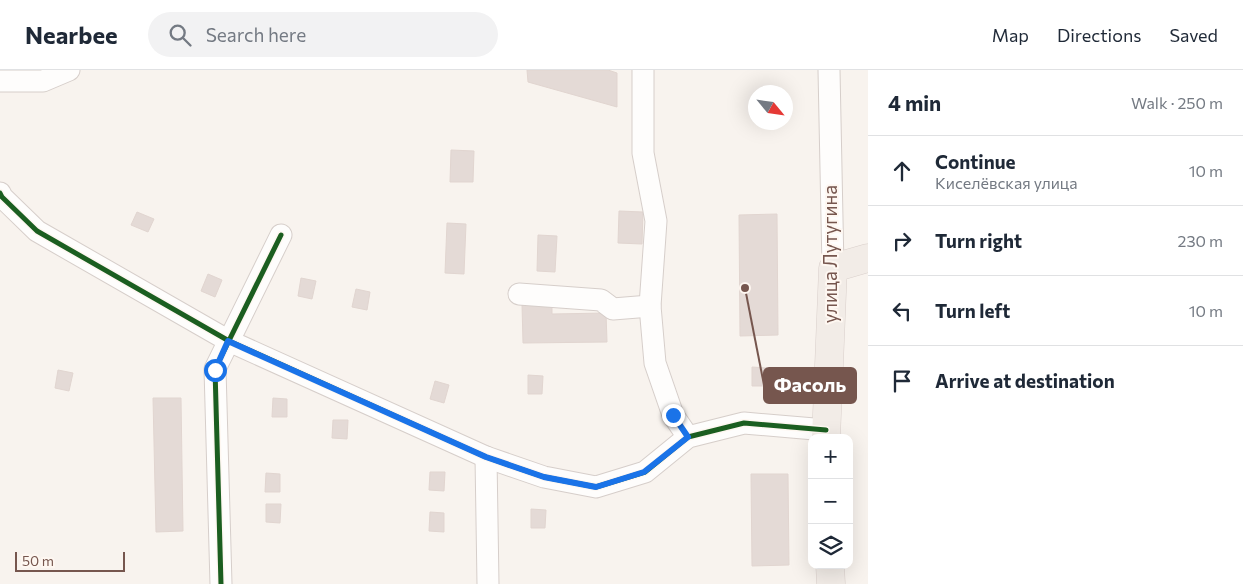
<!DOCTYPE html>
<meta charset="utf-8">
<style>
:root{--surface:#fff;--page:#f2f2f3;--text:#1f2937;--muted:#747a83;--line:#e0e1e3}
body{margin:0;font-family:Commissioner,sans-serif;background:var(--page);color:var(--text)}
.controls{position:absolute;right:15px;bottom:15px;display:grid;overflow:hidden;border-radius:10px;box-shadow:0 5px 20px #0002}
.controls button{width:45px;height:45px;display:grid;place-items:center;padding:0;border:0;border-bottom:1px solid var(--line);background:var(--surface);color:var(--text);font:25px sans-serif}
.compass{position:absolute;left:748px;top:15px;width:45px;height:45px;border-radius:50%;background:var(--surface);box-shadow:0 5px 20px #0002;rotate:119deg}
.scale{position:absolute;left:15px;bottom:12px;width:110px;box-sizing:border-box;padding-left:5px;border:2px solid #76564e;border-top:0;font-size:14px;line-height:18px;white-space:nowrap;color:#76564e;-webkit-text-stroke:4px #fef7f1;paint-order:stroke}
.stop{position:absolute;width:15px;height:15px;margin:-11px;border:4px solid #1a73e8;border-radius:50%;background:#fff}
.stop.end{background:#1a73e8;border-color:#fff;box-shadow:0 1px 5px #0008}
.list{margin:0;padding:0;list-style:none}
h2{display:flex;justify-content:space-between;align-items:center;height:65px;margin:0;padding:0 20px;font-size:21px}
h2 small{font-size:16px;font-weight:400;color:var(--muted)}
.list li{display:grid;grid-template-columns:32px 1fr auto;gap:15px;align-items:center;box-sizing:border-box;height:70px;padding:0 20px;border-top:1px solid var(--line)}
.list b{display:block;font-size:19px;white-space:nowrap}
.list p{margin:0;font-size:16px;white-space:nowrap;color:var(--muted)}
.list em{font-size:16px;font-style:normal;color:var(--muted)}
.icon{flex:none;width:28px;height:28px;fill:none;stroke:currentColor;stroke-width:2;stroke-linecap:round;stroke-linejoin:round}
.map{position:relative;flex:none;width:868px;height:514px;overflow:hidden}
header{display:flex;align-items:center;gap:30px;box-sizing:border-box;height:70px;padding:0 25px;background:var(--surface);border-bottom:1px solid var(--line)}
header strong{font-size:24px}
nav{display:flex;gap:28px;margin-inline-start:auto;font-size:18px}
.search{width:350px;height:45px;background:var(--page);display:flex;align-items:center;gap:12px;box-sizing:border-box;padding:0 18px;border-radius:28px;color:var(--muted);font-size:19px}
main{display:flex}
aside{flex:1;background:var(--surface)}
.map>svg:first-child{display:block}
</style>
<header>
<strong>Nearbee</strong>
<div class="search"><svg class="icon" aria-label="search" viewBox="0 0 24 24"><circle cx="10" cy="10" r="6"/><path d="M15 15l6 6"/></svg>Search here</div>
<nav><a>Map</a><a>Directions</a><a>Saved</a></nav>
</header>
<main>
<div class="map">
<svg width="868" height="514" viewBox="0 0 868 514">
<rect width="100%" height="100%" fill="#f8f3ee"/>
<g fill="#e4dad6" stroke="#e1d5d0">
<polygon points="527,0 608,0 617,3 617,37 528,12"/>
<polygon points="451,80 474,81 473,112 450,112"/>
<polygon points="619,141 643,142 642,174 618,173"/>
<polygon points="137,142 154,149 148,162 131,155"/>
<polygon points="777,144 778,265 740,266 739,145"/>
<polygon points="447,153 466,154 464,204 445,203"/>
<polygon points="538,165 557,166 555,202 537,201"/>
<polygon points="208,204 222,210 215,227 201,221"/>
<polygon points="301,208 316,211 312,229 298,226"/>
<polygon points="356,219 370,222 367,240 352,237"/>
<polygon points="552,233 552,244 606,243 607,272 523,273 522,234"/>
<polygon points="752,297 767,298 766,316 752,316"/>
<polygon points="58,300 73,303 69,321 55,318"/>
<polygon points="528,305 543,306 542,324 528,324"/>
<polygon points="435,311 449,315 444,333 430,329"/>
<polygon points="153,328 181,328 183,461 156,462"/>
<polygon points="273,328 287,329 287,347 272,347"/>
<polygon points="333,350 348,350 347,369 332,368"/>
<polygon points="430,402 445,402 444,421 429,420"/>
<polygon points="266,403 280,404 280,422 265,422"/>
<polygon points="751,404 788,404 789,495 752,496"/>
<polygon points="266,434 281,434 280,453 266,452"/>
<polygon points="531,439 546,440 545,458 531,458"/>
<polygon points="430,442 444,443 444,462 429,461"/>
</g>
<g fill="none" stroke-linecap="round" stroke-linejoin="round">
<g stroke="#d6ceca" stroke-width="23">
<g id="minor">
<polyline points="643,0 643,83 656,151 650,236 655,293 673,345 688,367"/>
<polyline points="829,0 833,198"/>
<polyline points="0,11 43,11 69,0"/>
<polyline points="0,123 2,127 37,161 229,271 486,387 544,407 596,417 645,402 688,367 744,353 826,360"/>
<polyline points="519,224 601,230 613,239 650,236"/>
<polyline points="486,387 488,514"/>
<polyline points="221,514 215,299 281,165"/>
</g>
</g>
<g stroke="#d9cfcb" stroke-width="29">
<g id="major">
<polyline points="826,368 833,198 868,188"/>
<polyline points="830,495 831,514"/>
</g>
</g>
<use href="#minor" stroke="#fefdfc" stroke-width="21"/>
<use href="#major" stroke="#f2ece7" stroke-width="28"/>
<g stroke="#fef7f1" stroke-width="8">
<g id="cycleway">
<polyline points="0,123 2,127 37,161 229,271 486,387 544,407 596,417 645,402 688,367 744,353 826,360"/>
<polyline points="221,514 215,299 281,165"/>
</g>
</g>
<use href="#cycleway" stroke="#1b5e20" stroke-width="5"/>
</g>
<g fill="none" stroke-linecap="round" stroke-linejoin="round">
<polyline stroke="#1a73e8" stroke-width="6" points="215,300 228,271 486,387 544,407 596,417 644,402 688,367 673,345"/>
</g>
<g text-anchor="middle" stroke-width="4" stroke-linejoin="round" paint-order="stroke">
<g font-size="19" fill="#76564e" stroke="#fef7f1">
<text transform="translate(830 184) rotate(-90)" y="7">улица Лутугина</text>
</g>
</g>
<path fill="none" stroke="#76564e" stroke-width="2" d="M745 218L764 315"/>
<circle fill="#76564e" stroke="#fef7f1" stroke-width="2" cx="745" cy="218" r="5"/>
<rect fill="#76564e" stroke="#76564e" stroke-width="2" x="764" y="298" width="92" height="35" rx="5"/>
<g font-size="20" text-anchor="middle" font-weight="bold" fill="#fff">
<text x="810" y="322">Фасоль</text>
</g>
</svg>
<div class="controls">
<button>+</button>
<button>−</button>
<button><svg class="icon" aria-label="layers" viewBox="0 0 24 24"><path d="M12 4l9 5-9 5-9-5zM3 14l9 5 9-5"/></svg></button>
</div>
<svg class="compass" viewBox="-18 -18 36 36"><path d="M0-13l5 13h-10z" fill="#e53935"/><path d="M0 13l5-13h-10z" fill="#747a83"/></svg>
<div class="scale">50 m</div>
<div class="stop" style="left:215px;top:300px"></div>
<div class="stop end" style="left:673px;top:345px"></div>
</div>
<aside>
<h2>4 min<small>Walk · 250 m</small></h2>
<ul class="list">
<li><svg class="icon" aria-label="ahead" viewBox="0 0 24 24"><path d="M12 20V5M6 11l6-6 6 6"/></svg><div><b>Continue</b><p>Киселёвская улица</p></div><em>10 m</em></li>
<li><svg class="icon" aria-label="right" viewBox="0 0 24 24"><path d="M7 20v-9h11M14 6l5 5-5 5"/></svg><div><b>Turn right</b></div><em>230 m</em></li>
<li><svg class="icon" aria-label="left" viewBox="0 0 24 24"><path d="M17 20v-9H6M10 6l-5 5 5 5"/></svg><div><b>Turn left</b></div><em>10 m</em></li>
<li><svg class="icon" aria-label="arrive" viewBox="0 0 24 24"><path d="M6 21V4h12l-3 4 3 4H6"/></svg><div><b>Arrive at destination</b></div></li>
</ul>
</aside>
</main>
